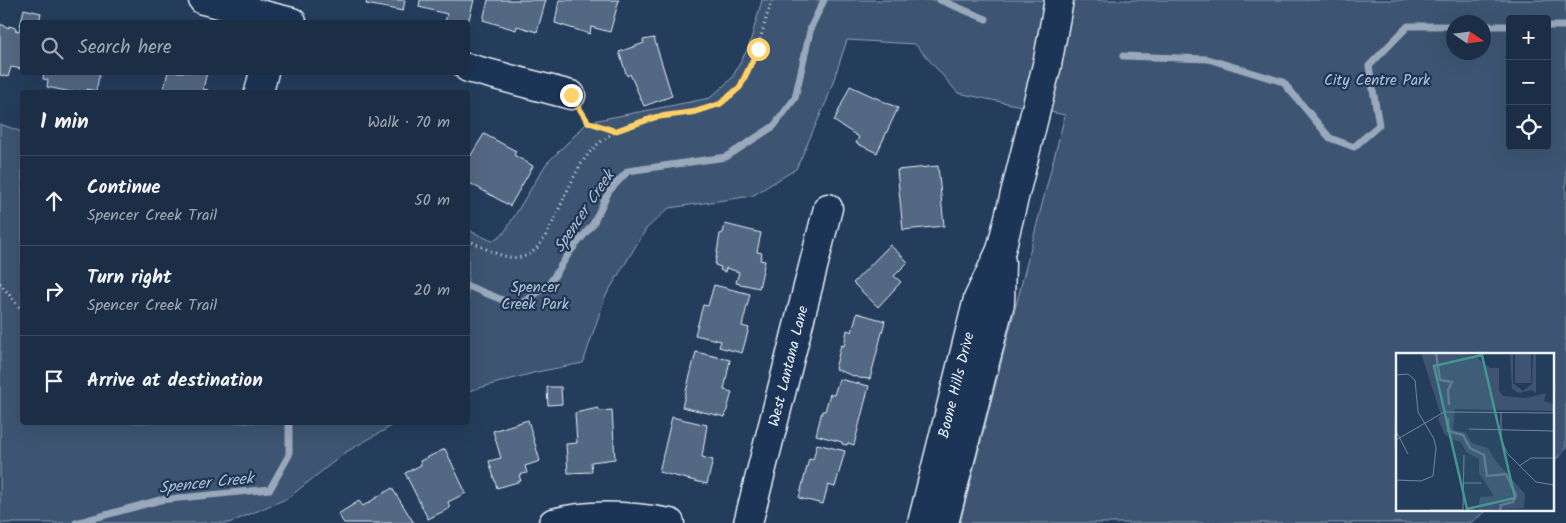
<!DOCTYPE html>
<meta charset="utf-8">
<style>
:root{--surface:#1c2e46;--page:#25364d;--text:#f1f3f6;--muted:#a0a8b3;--line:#3a4a5f}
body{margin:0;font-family:Kalam,sans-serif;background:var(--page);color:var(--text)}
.controls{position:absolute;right:15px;top:15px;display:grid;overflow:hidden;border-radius:5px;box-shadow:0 5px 20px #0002}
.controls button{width:45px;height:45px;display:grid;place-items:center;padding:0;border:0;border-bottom:1px solid var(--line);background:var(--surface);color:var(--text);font:25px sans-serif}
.compass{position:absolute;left:1446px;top:15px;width:45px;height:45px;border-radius:50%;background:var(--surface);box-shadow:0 5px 20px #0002;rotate:103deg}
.stop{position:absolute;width:15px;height:15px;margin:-11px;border:4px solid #ffd166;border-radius:50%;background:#fff}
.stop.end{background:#ffd166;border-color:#fff;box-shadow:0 1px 5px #0008}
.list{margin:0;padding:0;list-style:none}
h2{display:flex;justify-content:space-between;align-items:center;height:65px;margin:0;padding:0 20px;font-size:21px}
h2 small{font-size:16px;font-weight:400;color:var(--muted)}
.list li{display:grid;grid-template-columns:32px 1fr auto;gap:15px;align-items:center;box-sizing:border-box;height:90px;padding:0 20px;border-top:1px solid var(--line)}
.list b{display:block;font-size:19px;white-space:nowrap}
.list p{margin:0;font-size:16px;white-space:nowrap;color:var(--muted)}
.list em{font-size:16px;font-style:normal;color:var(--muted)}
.icon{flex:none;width:28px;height:28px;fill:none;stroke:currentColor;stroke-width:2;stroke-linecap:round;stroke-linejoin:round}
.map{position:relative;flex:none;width:1566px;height:523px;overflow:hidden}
.search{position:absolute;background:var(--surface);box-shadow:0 5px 20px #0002;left:20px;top:20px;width:450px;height:55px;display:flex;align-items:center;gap:12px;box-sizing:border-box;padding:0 18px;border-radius:5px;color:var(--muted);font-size:19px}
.panel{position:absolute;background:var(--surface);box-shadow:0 5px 20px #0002;left:20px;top:90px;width:450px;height:335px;border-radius:5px}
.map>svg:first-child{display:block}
</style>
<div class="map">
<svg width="1566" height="523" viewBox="0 0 1566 523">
<rect width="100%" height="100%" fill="#253d5d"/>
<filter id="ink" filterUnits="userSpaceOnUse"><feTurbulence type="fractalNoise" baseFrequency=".02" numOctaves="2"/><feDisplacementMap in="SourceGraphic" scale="10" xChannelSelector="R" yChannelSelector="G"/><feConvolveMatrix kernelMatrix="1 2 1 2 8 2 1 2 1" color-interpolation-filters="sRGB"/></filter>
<g filter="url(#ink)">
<g fill="#3e5472" stroke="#93a2b5" fill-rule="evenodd">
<path d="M762,0H1566V447L1562,454L1552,462V354H1397V509H1489L1470,523H960L1065,115L958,93L915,44L847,40L827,100L796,169L752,196L669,208L646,229L605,297L583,363L537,372L468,391V230L492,241L504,233L546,164L588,122L710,98L732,78L749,46ZM1510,19H1547V146H1510ZM1454,22H1484V52H1454Z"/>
<polygon points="0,124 22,132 22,422 397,423 346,452 288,498 229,523 0,523"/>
</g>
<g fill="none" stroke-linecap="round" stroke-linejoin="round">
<g stroke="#99a8ba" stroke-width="7">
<polyline points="940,0 986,19"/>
<polyline points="1484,26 1510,26"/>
<polyline points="1547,26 1566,26"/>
<polyline points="1123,56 1208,59 1283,82 1330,138 1354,147 1379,125 1369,66 1408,26 1454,26"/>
<polyline points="468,286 517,306 548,286 569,253 593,224 609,191 628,171 726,157 774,126 795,98 811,27 824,0"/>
<polyline points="76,523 160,500 270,489 289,455 289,422"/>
</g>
</g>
<g fill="#536782" stroke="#e8f1f8">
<polygon points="367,0 405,0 403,11 366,4"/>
<polygon points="420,0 474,0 468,23 445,22 447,14 419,7"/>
<polygon points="488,0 546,0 537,32 517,26 516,30 483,20"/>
<polygon points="559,0 619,0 610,32 591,27 590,34 555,23"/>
<polygon points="24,9 41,13 39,22 22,22 22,69 11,67 8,77 0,75 0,24 9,28 9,26 16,28 15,30 19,31"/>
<polygon points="654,38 672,96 644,106 630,74 627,76 619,52 644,43 643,40"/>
<polygon points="44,72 100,72 96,91 87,89 87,92 71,92 47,87 48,80 43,79"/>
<polygon points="168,72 207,72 203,89 208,90 207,92 163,92"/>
<polygon points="850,86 898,108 877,153 856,143 859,137 834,121"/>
<polygon points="484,134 516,151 514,155 533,166 510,206 468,182 468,160"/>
<polygon points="938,166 944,226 903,230 897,170"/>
<polygon points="725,224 761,233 757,252 762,253 760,260 765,261 759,288 736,283 739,272 726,268 725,272 720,270 721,267 715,265 720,234 723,233"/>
<polygon points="890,245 908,262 894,276 901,282 878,307 853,283"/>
<polygon points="714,285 750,294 742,326 749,328 742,353 719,347 721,341 695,335 703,305 708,306"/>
<polygon points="857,313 885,321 870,379 859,378 835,369 841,345 844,346 847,330 852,332"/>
<polygon points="696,352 730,360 724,390 732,392 725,417 682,407"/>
<polygon points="839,379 869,386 854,445 848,443 847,445 842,444 842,442 816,435 822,411 825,411 830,394 834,395"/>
<polygon points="547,387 561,387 562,404 548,405"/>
<polygon points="598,408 600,411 612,410 615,459 591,462 592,472 568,473 566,444 577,443 575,413"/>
<polygon points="672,417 707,425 702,457 713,460 707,484 659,472"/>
<polygon points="528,420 540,461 525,466 527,473 519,475 521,481 497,488 489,461 501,458 493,431"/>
<polygon points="817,444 845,451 835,487 828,485 823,504 799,498 809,459 813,460"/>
<polygon points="445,449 466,493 448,502 450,508 428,519 405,473 421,465 420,461"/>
<polygon points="392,488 414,523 344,523 338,514 359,501 363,506"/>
</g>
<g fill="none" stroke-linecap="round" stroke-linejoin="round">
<g stroke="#e8f1f8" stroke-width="31">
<g id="street">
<polyline points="203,0 292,22"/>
<polyline points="468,68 571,95"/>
<polyline points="259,92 264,72"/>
<path d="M553,523C591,513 633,516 670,523"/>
<polyline points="748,523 828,208"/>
</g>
</g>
<g stroke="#e8f1f8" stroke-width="31">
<g id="secondary">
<polyline points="922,523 978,299 1001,250 1047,65 1059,0"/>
<polyline points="944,523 1000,303 1001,262"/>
</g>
</g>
<g stroke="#e8f1f8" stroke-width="3" stroke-dasharray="1 4" stroke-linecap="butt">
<polyline points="584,115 588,122 615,131"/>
<path d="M468,240C485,248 512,266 531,253C553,238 567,178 590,152C607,133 631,122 655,117C684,111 723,115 741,85C757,59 762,29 772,0"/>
<polyline points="0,283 22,311"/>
</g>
<use href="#street" stroke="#1d3557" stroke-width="28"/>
<use href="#secondary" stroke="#1d3557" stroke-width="28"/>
</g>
</g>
<g fill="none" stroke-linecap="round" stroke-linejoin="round" filter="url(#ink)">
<polyline stroke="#ffd166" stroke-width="6" points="571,95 588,122 615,131 656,117 694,112 720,104 740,87 758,49"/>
</g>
<g text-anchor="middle" stroke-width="4.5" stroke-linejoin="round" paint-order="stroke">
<g font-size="15" fill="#b5c2d0" stroke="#1d3557">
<text x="1377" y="85">City Centre Park</text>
<text x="535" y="292">Spencer<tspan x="535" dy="17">Creek Park</tspan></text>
</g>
<g font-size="15" fill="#e8f1f8" stroke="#1d3557">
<text transform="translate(788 366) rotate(-76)" y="5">West Lantana Lane</text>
<text transform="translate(956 385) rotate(-76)" y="5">Boone Hills Drive</text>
</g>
<g font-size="16" font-style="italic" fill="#b4c1ce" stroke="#1d3557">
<text transform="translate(583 211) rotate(-56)" y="6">Spencer Creek</text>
<text transform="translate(206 482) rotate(-6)" y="6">Spencer Creek</text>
</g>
</g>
<g transform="translate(1396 353)">
<rect width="158" height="158" fill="#253d5d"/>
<path d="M25,0H68L80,4L94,15H103V37L107,43L131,45L150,40L148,48L157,51V58L59,56L57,77L70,80L76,90L92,95L99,107L129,141L128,155L82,157L84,144L98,143L83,120V106L70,99L65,89L54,86L48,80L42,66L45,62ZM114,0H117V30L127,38L136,31L137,0H140V40L136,37L123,40L116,36ZM119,0H135V30H119Z" fill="#3e5472"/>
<path fill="none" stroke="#657890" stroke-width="2.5" d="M40,0L44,27L56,29L52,37L53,52M52,65V78L67,82L74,95L88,102L91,123L110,121L120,142L117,149L105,152L104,157"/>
<path fill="none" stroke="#73859b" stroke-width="1" d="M0,22L12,21L19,27L22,59L38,86L40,95L37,123L25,128L0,127M105,59V86L111,100L140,129L158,132M73,76L158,78M0,78L12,101M0,87L48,59L158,60M123,113L135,105H158M67,130H85M34,157H67M67,157L68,102"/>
<path fill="#459590" fill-opacity="0.15" stroke="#459590" stroke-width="2.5" d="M86,2L119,145L71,156L38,13Z"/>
<rect width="158" height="158" fill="none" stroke="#e8f1f8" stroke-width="2.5"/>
</g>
</svg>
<div class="controls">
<button>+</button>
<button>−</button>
<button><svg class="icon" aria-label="locate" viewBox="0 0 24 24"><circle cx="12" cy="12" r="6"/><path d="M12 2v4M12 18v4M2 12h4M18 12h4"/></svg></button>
</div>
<svg class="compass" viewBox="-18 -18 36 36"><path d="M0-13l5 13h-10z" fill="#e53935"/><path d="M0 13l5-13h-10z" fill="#a0a8b3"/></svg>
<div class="stop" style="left:758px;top:49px"></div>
<div class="stop end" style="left:571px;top:95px"></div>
<div class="search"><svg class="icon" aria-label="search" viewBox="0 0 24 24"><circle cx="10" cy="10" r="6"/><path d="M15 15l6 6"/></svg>Search here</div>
<section class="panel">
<h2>1 min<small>Walk · 70 m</small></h2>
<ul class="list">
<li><svg class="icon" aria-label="ahead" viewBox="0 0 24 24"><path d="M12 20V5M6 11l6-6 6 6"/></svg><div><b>Continue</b><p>Spencer Creek Trail</p></div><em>50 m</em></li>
<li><svg class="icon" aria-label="right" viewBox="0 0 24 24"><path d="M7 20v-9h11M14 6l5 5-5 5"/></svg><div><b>Turn right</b><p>Spencer Creek Trail</p></div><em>20 m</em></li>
<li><svg class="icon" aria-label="arrive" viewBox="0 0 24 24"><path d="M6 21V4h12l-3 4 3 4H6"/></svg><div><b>Arrive at destination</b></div></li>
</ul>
</section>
</div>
